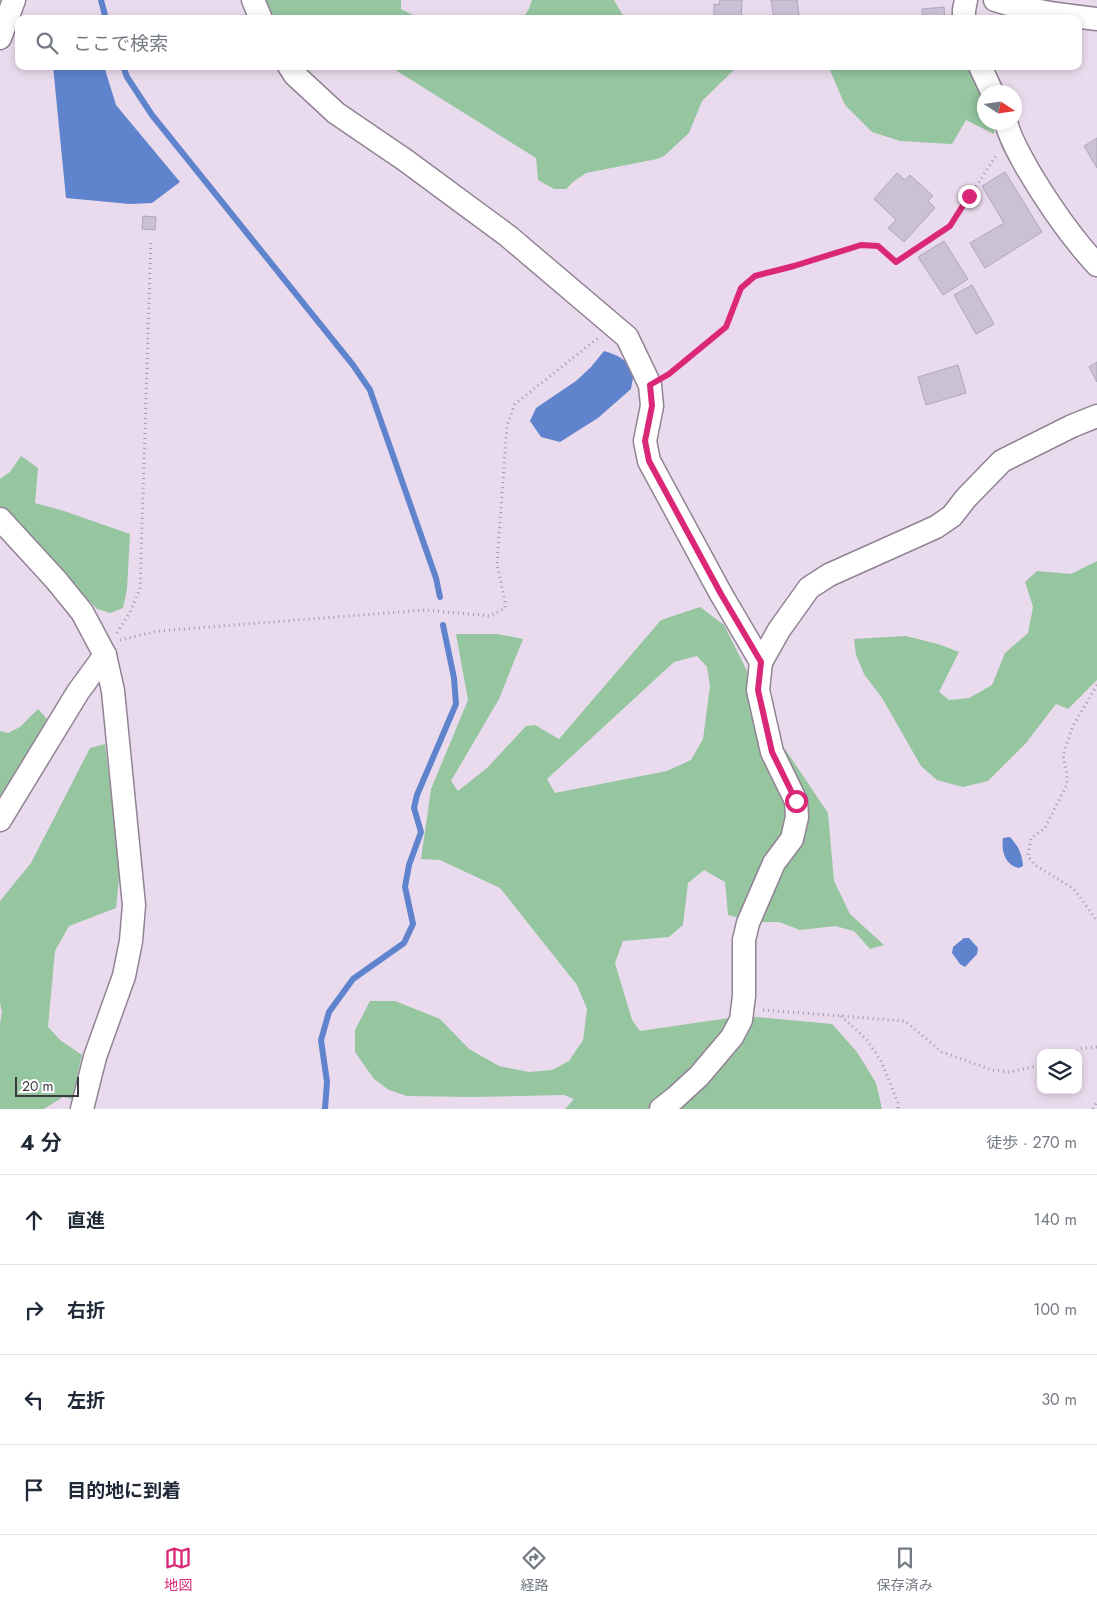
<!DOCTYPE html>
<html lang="ja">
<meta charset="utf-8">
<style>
:root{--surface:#fff;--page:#f6f6f7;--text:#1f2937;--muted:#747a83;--line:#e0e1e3;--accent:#db2777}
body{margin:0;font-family:Jost,"Noto Sans JP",sans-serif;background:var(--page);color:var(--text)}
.controls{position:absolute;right:15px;bottom:15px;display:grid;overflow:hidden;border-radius:10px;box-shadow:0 2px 8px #0003}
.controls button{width:45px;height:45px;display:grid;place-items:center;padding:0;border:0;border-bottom:1px solid var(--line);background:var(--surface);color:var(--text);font:25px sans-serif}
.compass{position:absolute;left:977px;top:85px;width:45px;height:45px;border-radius:50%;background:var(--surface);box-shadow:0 2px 8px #0003;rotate:102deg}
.scale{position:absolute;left:15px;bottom:12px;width:64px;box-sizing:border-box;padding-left:5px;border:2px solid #3d373f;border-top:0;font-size:14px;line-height:18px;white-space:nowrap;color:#3d373f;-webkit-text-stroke:4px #fff;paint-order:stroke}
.stop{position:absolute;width:15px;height:15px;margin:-11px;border:4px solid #db2777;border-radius:50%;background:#fff}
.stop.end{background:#db2777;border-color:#fff;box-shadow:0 1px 5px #0008}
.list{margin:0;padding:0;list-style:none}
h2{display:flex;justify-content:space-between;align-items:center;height:65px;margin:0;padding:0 20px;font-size:21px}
h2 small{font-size:16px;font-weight:400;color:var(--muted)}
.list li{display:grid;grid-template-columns:32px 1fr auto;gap:15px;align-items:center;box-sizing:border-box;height:90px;padding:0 20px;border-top:1px solid var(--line)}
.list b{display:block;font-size:19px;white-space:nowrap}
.list em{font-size:16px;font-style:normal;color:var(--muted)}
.icon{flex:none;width:28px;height:28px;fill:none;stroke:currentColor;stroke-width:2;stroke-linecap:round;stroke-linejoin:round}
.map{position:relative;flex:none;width:1097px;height:1109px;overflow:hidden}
.search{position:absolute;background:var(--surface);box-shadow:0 2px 8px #0003;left:15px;right:15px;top:15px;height:55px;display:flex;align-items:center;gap:12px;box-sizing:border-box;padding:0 18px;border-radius:10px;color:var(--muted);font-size:19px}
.sheet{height:425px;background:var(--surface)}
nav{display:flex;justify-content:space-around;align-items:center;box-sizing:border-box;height:70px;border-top:1px solid var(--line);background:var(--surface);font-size:14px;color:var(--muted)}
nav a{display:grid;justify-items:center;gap:2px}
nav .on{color:var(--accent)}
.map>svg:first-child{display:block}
</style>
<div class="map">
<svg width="1097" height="1109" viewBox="0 0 1097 1109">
<rect width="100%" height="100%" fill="#eadaed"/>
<g fill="#95c6a0" fill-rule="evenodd">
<polygon points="263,0 401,0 401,9 421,19 270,19"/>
<polygon points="532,0 614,0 625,19 522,19 529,9"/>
<polygon points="389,66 735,66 736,68 702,101 689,133 664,156 657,159 586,173 573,182 566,189 554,189 538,180 536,158"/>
<polygon points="828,66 972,66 984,93 984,122 996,123 994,134 966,120 952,144 900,141 872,132 845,105"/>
<polygon points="21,456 38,468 35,503 61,510 130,534 127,589 123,608 110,613 97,609 40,549 0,510 0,479 10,472"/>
<polygon points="1097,561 1097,680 1068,709 1056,704 1026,743 988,781 963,787 937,780 921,766 882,698 864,674 856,655 854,639 906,636 938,644 959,652 939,692 949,700 969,698 992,685 1005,653 1028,633 1033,607 1025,582 1037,571 1071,574"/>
<path d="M700,607L724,625L747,671L758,731L768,770L785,749L828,813L834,881L850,914L884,945L870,949L854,931L835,926L800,930L779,922H759L728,915L725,882L704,870L688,883L683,925L669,937L623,941L615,963L632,1020L640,1031L729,1018L757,1017L832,1024L857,1052L876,1083L882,1109H565L574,1099L564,1095L471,1097L407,1096L389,1090L374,1079L355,1052V1030L370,1001H395L440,1019L469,1049L499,1066L529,1072L552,1070L569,1061L583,1040L587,1009L577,985L500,888L440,860L421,859L431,789L468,700L456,634H497L523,639L499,699L451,781L458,791L487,768L526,726L535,725L559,739L661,620ZM697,656L707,667L710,686L703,739L691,760L667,771L555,793L547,779L674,662Z"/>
<polygon points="38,709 47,719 0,799 0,731 8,733 20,727"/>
<polygon points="105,744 120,869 116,908 69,926 55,951 48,1027 60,1040 82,1055 72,1099 63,1097 44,1109 0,1109 0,1024 2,1012 0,1003 0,901 31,863 90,748"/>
</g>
<g fill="#5f84cd">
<polygon points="53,66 104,66 116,105 180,182 152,203 130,204 66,198"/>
<path d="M604,351C618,355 626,359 634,372L631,389L598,418L560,442L541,437L530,421L536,408L576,381L591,367Z"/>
<path d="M1010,837C1018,846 1022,853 1023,866L1019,868C1005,865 1001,851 1003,838Z"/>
<polygon points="964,938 969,938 978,948 977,954 965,967 960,964 952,953 953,947"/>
</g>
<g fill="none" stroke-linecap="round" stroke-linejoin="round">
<g stroke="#5f84cd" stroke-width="6">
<polyline points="101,0 106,19"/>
<polyline points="123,66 127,77 152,115 353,365 370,390 436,578 440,597"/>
<polyline points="325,1109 327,1082 321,1040 329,1012 353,979 404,943 413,924 405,887 409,865 421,832 414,808 417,795 456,704 454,678 443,625"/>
</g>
</g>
<g fill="#cac1d6" stroke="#b0a6bb">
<polygon points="720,0 742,0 741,19 714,19 714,4 719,5"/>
<polygon points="771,0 797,0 799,15 774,18"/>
<polygon points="944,7 945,19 923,19 922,9"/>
<polygon points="1097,138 1097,168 1084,146"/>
<polygon points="1005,172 1042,232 985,268 970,243 1004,223 982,186"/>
<polygon points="897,173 905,180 910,175 933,196 928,201 935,208 904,242 888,228 896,220 874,199"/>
<polygon points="143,216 156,217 155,230 142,229"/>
<polygon points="944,241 968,279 943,295 918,257"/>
<polygon points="972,285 994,324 976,334 954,295"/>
<polygon points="1097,362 1097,382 1089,367"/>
<polygon points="958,365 966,393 926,405 918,377"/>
</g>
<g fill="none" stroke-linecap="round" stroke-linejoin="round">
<g stroke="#918294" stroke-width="25">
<g id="minor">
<polyline points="253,0 261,19"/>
<path d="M995,0C1028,11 1063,15 1097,19"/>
<polyline points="964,19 964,10 966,0"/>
<polyline points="0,38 14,0"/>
<polyline points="289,66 295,75 336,113 405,160 508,236 627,337 650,385 652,406 645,441 649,461 721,594 761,662"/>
<polyline points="980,66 992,92"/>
<path d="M1006,122C1010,139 1019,153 1027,168C1047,202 1070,236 1097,265"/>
<polyline points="0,519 56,580 82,612 105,655 113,691 134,905 131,941 124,976 95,1057 82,1109"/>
<polyline points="0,820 78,692 105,655"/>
<polyline points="661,1109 675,1098 699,1076 732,1037 741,1020 744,996 744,940 748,923 774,863 792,839 797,817 796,801 772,752 758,690 761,662 779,630 809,588 829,575 936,527 952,516 966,498 1002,461 1072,426 1097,416"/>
</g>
</g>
<g stroke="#a498a7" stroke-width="3" stroke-dasharray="1 4" stroke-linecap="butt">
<polyline points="667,375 726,327 741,288 755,276 795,266 861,245 878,246 896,262 950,226 996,156"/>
<polyline points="117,633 130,612 140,589 151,239"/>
<polyline points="120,640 158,631 425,610 490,616 505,608 505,602 497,564 507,425 515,404 598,338"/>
<polyline points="1097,685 1073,726 1063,755 1067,774 1067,784 1045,828 1031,838 1028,856 1035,865 1074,889 1097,921"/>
<polyline points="763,1010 905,1021 942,1052 992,1070 1009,1072 1041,1065"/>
<polyline points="841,1016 867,1040 881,1061 898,1103 898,1109"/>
<polyline points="1072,1053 1082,1048 1097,1047"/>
<polyline points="1093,1109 1097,1101"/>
</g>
<use href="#minor" stroke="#fff" stroke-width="22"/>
</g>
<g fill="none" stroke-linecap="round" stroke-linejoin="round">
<polyline stroke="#db2777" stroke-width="6" points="796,801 772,752 758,690 761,662 721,594 649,461 645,441 652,406 650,385 669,374 726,327 741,288 755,276 794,266 861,245 878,246 896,262 950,226 969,196"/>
</g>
</svg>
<div class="controls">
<button><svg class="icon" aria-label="layers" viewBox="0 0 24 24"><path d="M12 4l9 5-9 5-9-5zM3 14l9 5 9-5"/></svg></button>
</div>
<svg class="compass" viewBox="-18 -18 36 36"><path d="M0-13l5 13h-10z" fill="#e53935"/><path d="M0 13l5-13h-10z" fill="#747a83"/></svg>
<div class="scale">20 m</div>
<div class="stop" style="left:796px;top:801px"></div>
<div class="stop end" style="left:969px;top:196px"></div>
<div class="search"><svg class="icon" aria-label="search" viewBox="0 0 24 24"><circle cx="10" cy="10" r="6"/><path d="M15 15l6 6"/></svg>ここで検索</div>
</div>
<section class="sheet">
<h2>4 分<small>徒歩 · 270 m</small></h2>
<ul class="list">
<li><svg class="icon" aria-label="ahead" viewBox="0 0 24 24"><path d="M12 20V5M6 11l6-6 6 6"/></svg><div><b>直進</b></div><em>140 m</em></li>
<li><svg class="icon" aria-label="right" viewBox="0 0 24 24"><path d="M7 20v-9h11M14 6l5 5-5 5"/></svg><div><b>右折</b></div><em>100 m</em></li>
<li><svg class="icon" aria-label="left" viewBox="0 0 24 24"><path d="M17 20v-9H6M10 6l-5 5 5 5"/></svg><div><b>左折</b></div><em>30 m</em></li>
<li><svg class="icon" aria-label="arrive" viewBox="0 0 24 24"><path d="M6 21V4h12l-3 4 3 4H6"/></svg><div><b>目的地に到着</b></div></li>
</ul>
</section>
<nav>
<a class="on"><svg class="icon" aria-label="map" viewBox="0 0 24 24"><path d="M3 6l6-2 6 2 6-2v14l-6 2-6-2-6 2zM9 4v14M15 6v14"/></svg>地図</a>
<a><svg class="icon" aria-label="directions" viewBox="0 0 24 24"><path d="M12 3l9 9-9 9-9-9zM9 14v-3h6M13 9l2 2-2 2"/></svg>経路</a>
<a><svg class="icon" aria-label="saved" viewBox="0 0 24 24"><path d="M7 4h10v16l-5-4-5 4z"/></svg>保存済み</a>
</nav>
